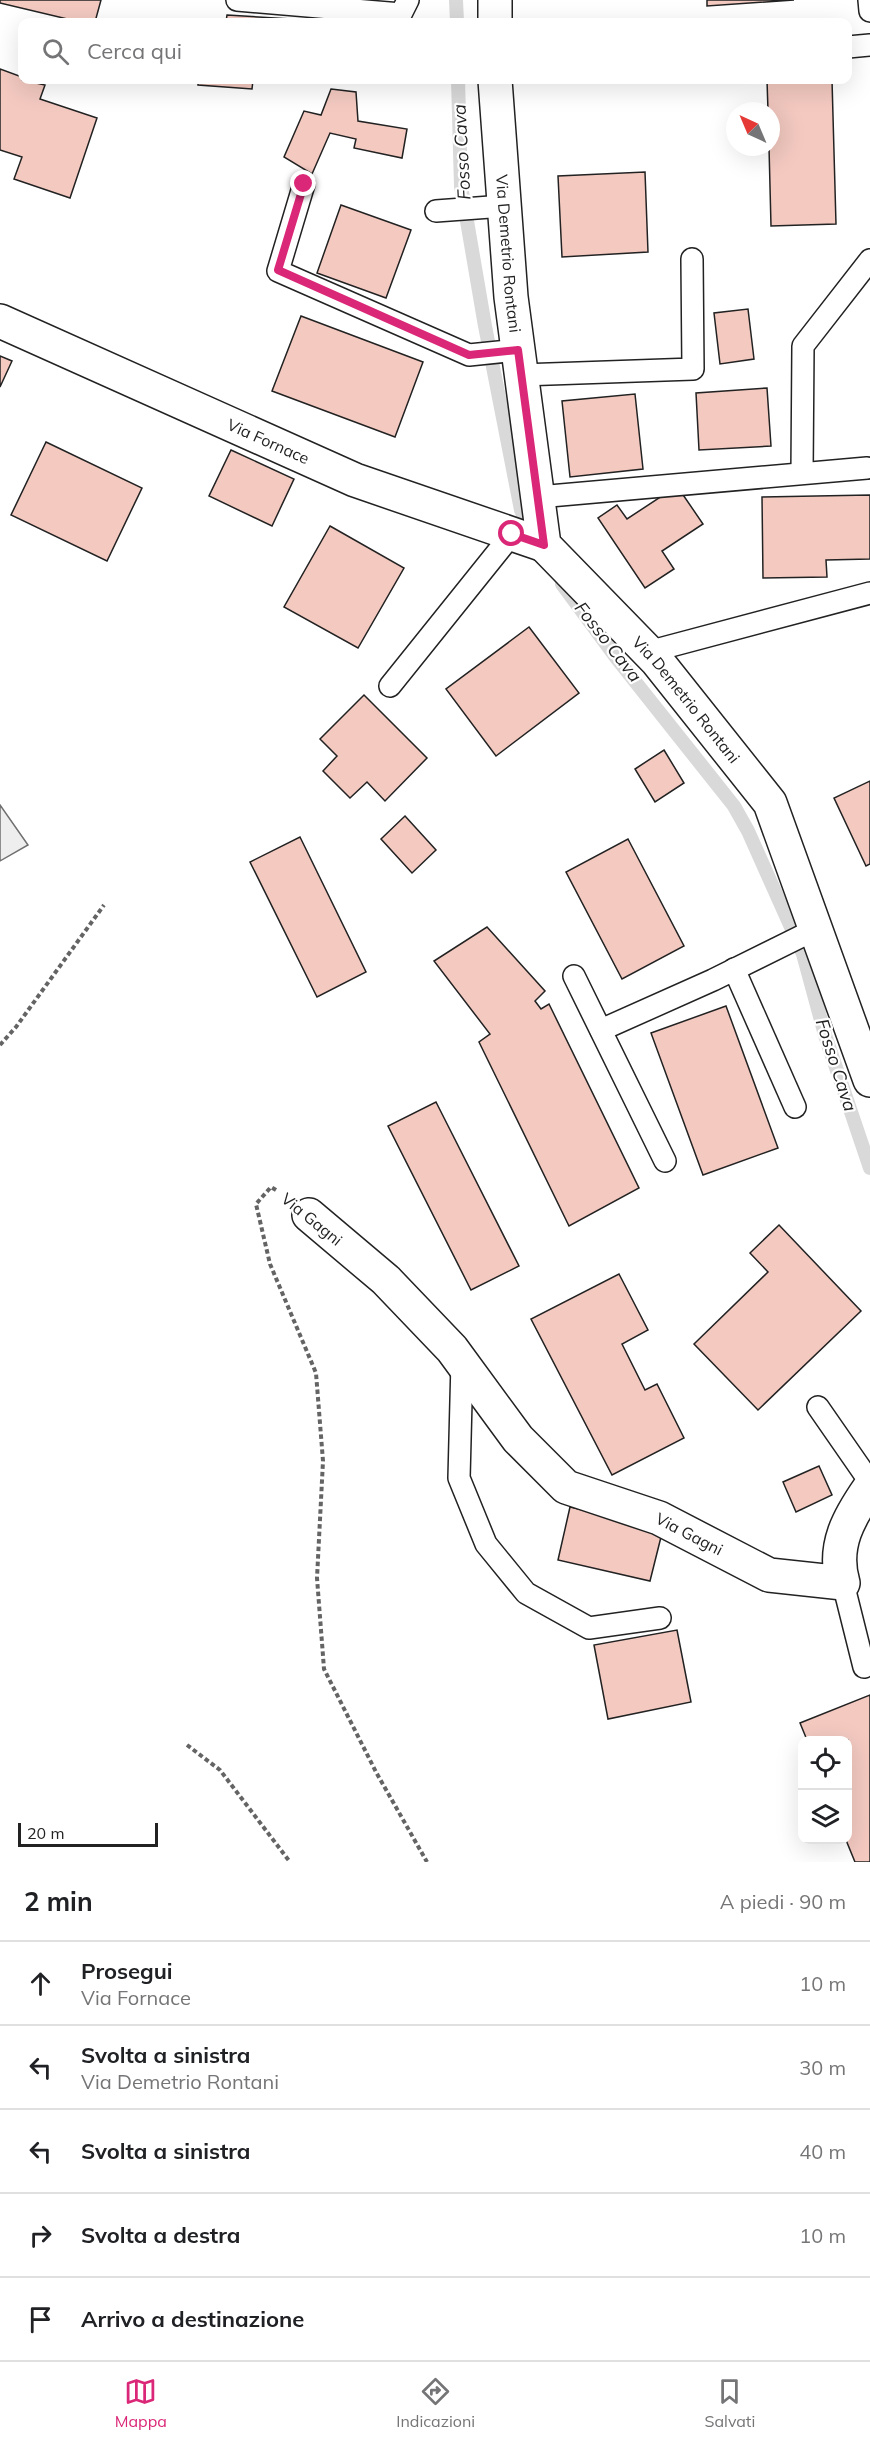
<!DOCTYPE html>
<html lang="it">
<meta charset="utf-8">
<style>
:root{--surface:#fff;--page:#f6f6f6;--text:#202124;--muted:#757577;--line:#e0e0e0;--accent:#db2777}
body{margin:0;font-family:Mulish,sans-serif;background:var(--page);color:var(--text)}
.controls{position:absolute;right:18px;bottom:18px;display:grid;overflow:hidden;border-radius:12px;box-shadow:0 6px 24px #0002}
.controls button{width:54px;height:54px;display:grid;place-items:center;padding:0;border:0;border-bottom:2px solid var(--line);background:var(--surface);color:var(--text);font:30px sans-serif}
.compass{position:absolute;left:726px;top:102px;width:54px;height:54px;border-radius:50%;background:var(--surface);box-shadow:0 6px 24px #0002;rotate:316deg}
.scale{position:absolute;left:18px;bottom:15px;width:140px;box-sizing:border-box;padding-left:6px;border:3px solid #222;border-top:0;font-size:16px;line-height:21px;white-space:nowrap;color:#222;-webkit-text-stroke:4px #fff;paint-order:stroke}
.stop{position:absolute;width:18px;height:18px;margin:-14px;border:4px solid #db2777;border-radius:50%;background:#fff}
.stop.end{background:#db2777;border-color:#fff;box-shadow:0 2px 6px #0008}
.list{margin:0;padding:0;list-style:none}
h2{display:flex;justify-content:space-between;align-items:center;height:78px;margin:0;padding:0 24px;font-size:26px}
h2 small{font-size:20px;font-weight:400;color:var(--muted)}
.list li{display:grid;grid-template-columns:39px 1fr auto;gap:18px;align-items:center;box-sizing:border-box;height:84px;padding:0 24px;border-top:2px solid var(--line)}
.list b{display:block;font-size:22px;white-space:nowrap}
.list p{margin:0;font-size:20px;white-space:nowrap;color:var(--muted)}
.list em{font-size:20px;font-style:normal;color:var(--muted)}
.icon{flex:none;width:33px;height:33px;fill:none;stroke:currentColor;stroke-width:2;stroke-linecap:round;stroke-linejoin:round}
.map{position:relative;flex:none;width:870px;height:1862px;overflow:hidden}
.search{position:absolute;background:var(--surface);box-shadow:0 6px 24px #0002;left:18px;right:18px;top:18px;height:66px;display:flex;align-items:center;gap:15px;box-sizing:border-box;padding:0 21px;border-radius:12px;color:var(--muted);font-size:22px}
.sheet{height:498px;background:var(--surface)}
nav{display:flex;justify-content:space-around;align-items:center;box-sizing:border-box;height:84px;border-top:2px solid var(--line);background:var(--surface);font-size:16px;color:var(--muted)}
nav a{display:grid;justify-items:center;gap:3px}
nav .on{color:var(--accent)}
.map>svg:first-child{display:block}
</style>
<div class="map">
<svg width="870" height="1862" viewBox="0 0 870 1862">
<rect width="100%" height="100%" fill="#fff"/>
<polygon fill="#eee" stroke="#6f6f6f" stroke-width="1.5" points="0,805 28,845 0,861"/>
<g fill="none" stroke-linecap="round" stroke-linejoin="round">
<g stroke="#d9d9d9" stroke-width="14">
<polyline points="456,0 457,22"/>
<polyline points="458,80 461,186 485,326 521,510 530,532"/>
<polyline points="562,584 618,660 734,806 748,831 803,954 825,1035 870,1168"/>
</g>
</g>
<g fill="#f3c9c0" stroke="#222" stroke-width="1.5">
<polygon points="0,0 101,0 95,22 80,22 0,3"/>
<polygon points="707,0 794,0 707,6"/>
<polygon points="227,15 342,22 226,22"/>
<polygon points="0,69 22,77 22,80 45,85 40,99 97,118 70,198 14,179 22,157 0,150"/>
<polygon points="198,80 253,80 252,89 198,85"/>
<polygon points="767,80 832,80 836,224 771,226 769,147 771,147 771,111 768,111"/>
<polygon points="331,89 356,92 358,121 407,129 402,158 354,148 356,139 330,133 312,174 284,157 304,111 321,115"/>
<polygon points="645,172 648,252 562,257 558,176"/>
<polygon points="341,205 411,230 386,298 317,273"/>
<polygon points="748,309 754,359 720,364 714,313"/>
<polygon points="301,316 423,362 395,437 272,391"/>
<polygon points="0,356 12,361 0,387"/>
<polygon points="767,388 771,446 699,450 696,393"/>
<polygon points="635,394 643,469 570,477 562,401"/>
<polygon points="46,442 142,488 107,561 11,515"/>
<polygon points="231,450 294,479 272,526 209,496"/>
<polygon points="677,486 703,524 662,551 674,569 645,588 598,518 617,505 627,519"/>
<polygon points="870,495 870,559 826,560 827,577 763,578 762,497"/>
<polygon points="330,526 404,568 358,648 284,607"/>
<polygon points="529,627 579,693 496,756 446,689"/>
<polygon points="364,695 427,758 385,801 367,782 350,798 323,771 337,756 320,739"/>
<polygon points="664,750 684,783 655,802 635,769"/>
<polygon points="870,781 870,864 866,866 834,798"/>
<polygon points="405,816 436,850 412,873 381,839"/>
<polygon points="300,837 366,972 317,997 250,862"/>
<polygon points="628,839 684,946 622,979 566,872"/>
<polygon points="487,927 545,991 535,1001 541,1009 549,1004 639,1188 569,1226 479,1042 490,1034 434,961"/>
<polygon points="726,1006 778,1148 703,1175 651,1033"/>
<polygon points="436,1102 519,1266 471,1290 388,1126"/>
<polygon points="779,1225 861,1311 758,1410 694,1344 768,1272 750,1253"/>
<polygon points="619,1274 648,1330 622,1344 645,1390 657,1384 684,1438 612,1475 531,1319"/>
<polygon points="819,1466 832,1495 796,1512 783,1482"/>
<polygon points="570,1507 663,1529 650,1581 558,1560"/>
<polygon points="677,1630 691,1702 608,1719 594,1645"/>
<polygon points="870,1695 870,1862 855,1862 846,1840 848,1740 807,1740 800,1723"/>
</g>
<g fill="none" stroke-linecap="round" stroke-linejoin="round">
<g stroke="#222" stroke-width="24">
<g id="lane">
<polyline points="237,0 401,14 408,0"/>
<polyline points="869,0 870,11"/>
<polyline points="848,47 870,45"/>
<polyline points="304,184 278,271 469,355 518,350"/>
<polyline points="436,211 504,206"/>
<polyline points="521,375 693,369 692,259"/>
<polyline points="802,473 803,346 870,260"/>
<polyline points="538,497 867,468"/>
<polyline points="648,652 870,593"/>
<polyline points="390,686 512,534"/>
<polyline points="734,969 795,1107"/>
<polyline points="574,976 665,1161"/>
<polyline points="601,1030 713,980 816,929"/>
<polyline points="462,1362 459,1478 486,1544 526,1593 589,1628 660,1618"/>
<polyline points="818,1407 870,1482"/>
<polyline points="843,1583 864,1667"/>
</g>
</g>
<g stroke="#222" stroke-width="36">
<g id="street">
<polyline points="495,22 495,0"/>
<path id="s1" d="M495,80L511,297L544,545L657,661L770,803L870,1080"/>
<path id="s2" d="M0,321L355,480L544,545"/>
<path id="s3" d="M309,1215L386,1280L452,1349L518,1439L566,1487L659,1518L769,1575L843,1583C832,1546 849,1517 870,1487"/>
</g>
</g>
<g stroke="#646464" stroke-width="4" stroke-dasharray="4.5 3" stroke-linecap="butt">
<polyline points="0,1045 16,1027 104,905"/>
<polyline points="276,1190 271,1187 256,1204 270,1264 316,1373 323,1461 317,1578 324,1669 376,1772 427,1862"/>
<polyline points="187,1745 220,1770 290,1862"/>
</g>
<use href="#lane" stroke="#fff" stroke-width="21"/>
<use href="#street" stroke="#fff" stroke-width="33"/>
</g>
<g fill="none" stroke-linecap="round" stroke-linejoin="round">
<polyline stroke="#db2777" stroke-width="8" points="304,184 278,270 469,355 518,350 544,545 512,534"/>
</g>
<g text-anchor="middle" stroke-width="4.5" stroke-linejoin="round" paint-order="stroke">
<g font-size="16" fill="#222" stroke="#fff">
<text dy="6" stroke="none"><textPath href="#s1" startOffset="174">Via Demetrio Rontani</textPath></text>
<text dy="6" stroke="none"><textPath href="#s2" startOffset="294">Via Fornace</textPath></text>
<text dy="6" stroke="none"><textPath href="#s1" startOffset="678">Via Demetrio Rontani</textPath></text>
<text transform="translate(312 1219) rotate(39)" y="6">Via Gagni</text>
<text dy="6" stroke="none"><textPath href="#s3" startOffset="508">Via Gagni</textPath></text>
</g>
<g font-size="18" font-style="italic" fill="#222" stroke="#fff">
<text transform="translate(462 152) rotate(-93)" y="6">Fosso Cava</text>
<text transform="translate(608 642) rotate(52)" y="6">Fosso Cava</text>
<text transform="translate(836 1065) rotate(72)" y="6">Fosso Cava</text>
</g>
</g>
</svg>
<div class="controls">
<button><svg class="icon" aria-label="locate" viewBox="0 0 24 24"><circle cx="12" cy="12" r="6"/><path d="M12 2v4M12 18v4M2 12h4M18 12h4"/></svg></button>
<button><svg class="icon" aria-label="layers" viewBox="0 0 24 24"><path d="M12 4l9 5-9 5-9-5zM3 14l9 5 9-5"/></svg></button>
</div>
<svg class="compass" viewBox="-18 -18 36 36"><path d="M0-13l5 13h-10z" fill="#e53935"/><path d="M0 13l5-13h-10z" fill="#757577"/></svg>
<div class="scale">20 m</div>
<div class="stop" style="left:512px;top:534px"></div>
<div class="stop end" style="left:304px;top:184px"></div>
<div class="search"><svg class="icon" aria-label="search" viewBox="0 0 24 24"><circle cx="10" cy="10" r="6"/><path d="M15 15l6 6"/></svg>Cerca qui</div>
</div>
<section class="sheet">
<h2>2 min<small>A piedi · 90 m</small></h2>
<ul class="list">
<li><svg class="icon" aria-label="ahead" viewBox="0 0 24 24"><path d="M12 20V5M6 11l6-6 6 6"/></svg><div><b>Prosegui</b><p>Via Fornace</p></div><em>10 m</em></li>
<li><svg class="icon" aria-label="left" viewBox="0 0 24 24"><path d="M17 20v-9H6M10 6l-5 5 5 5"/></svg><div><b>Svolta a sinistra</b><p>Via Demetrio Rontani</p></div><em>30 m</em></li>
<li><svg class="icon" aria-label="left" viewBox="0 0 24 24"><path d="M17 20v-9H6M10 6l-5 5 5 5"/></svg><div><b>Svolta a sinistra</b></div><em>40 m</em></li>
<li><svg class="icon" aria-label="right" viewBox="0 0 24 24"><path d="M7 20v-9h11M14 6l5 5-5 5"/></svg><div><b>Svolta a destra</b></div><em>10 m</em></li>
<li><svg class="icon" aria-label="arrive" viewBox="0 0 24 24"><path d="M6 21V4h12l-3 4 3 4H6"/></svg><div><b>Arrivo a destinazione</b></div></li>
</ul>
</section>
<nav>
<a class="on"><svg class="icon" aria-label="map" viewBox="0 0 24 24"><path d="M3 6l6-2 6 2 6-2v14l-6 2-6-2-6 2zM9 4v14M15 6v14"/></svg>Mappa</a>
<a><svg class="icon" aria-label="directions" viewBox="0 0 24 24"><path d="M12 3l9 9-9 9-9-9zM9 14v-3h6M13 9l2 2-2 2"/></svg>Indicazioni</a>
<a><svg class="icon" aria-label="saved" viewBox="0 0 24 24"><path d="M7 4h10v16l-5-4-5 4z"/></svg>Salvati</a>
</nav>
